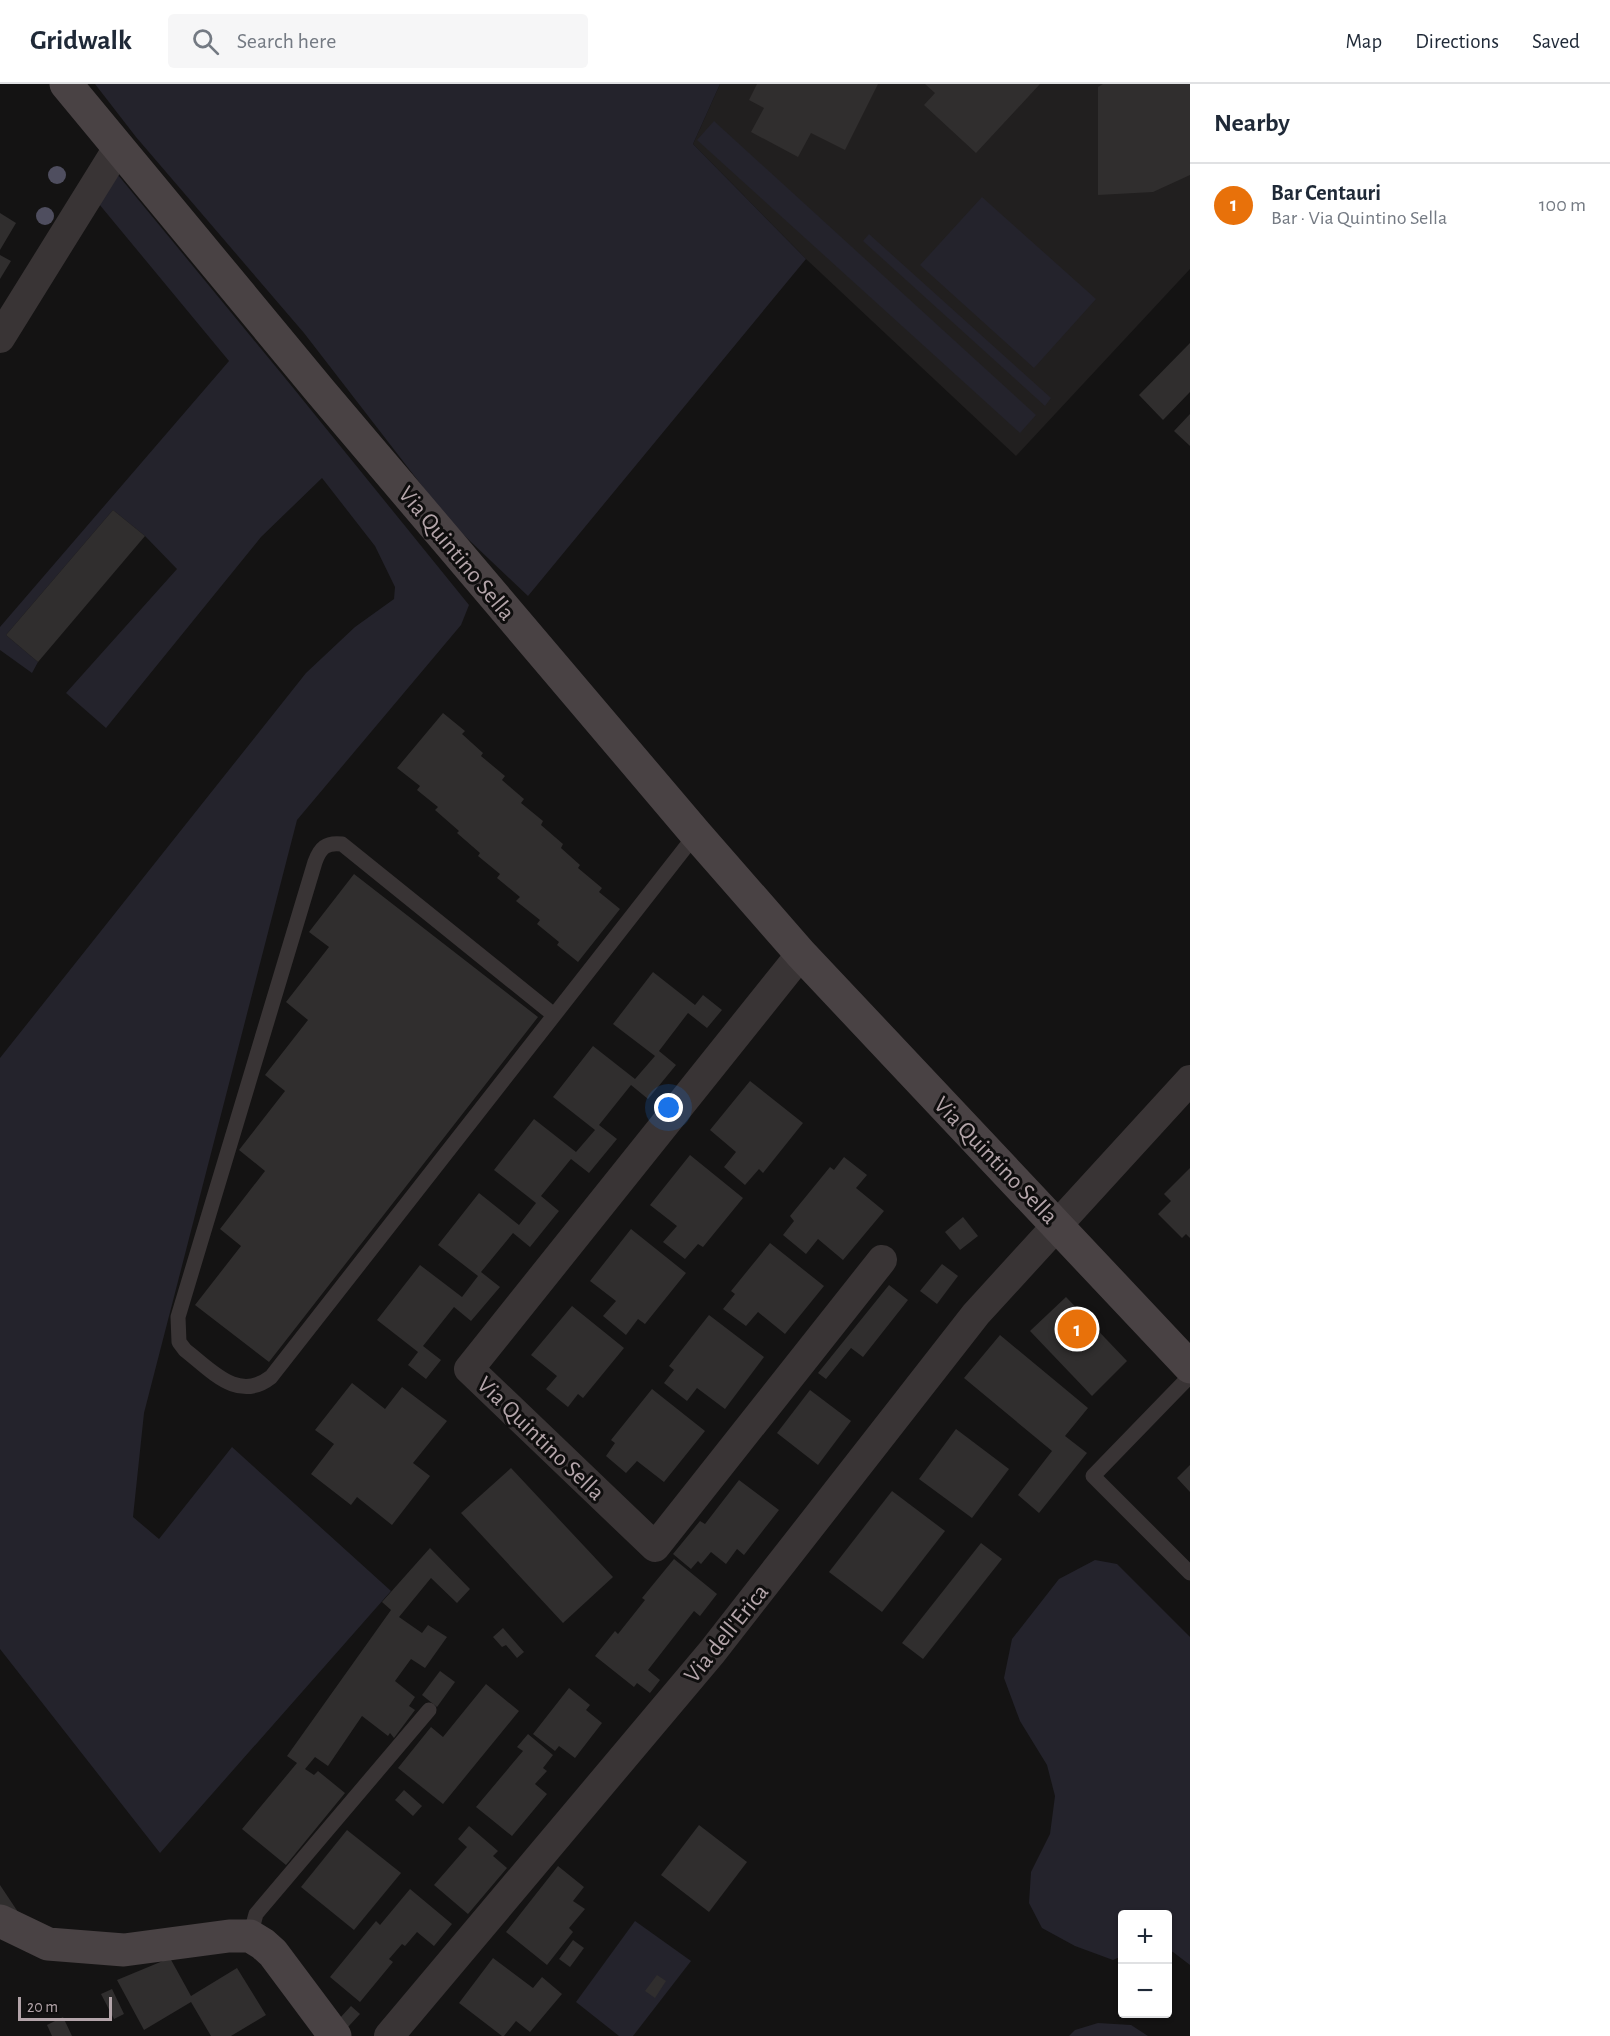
<!DOCTYPE html>
<meta charset="utf-8">
<style>
:root{--surface:#fff;--page:#f6f6f7;--text:#1f2937;--muted:#747a83;--line:#e0e1e3;--accent:#111827}
body{margin:0;font-family:"Alegreya Sans",sans-serif;background:var(--page);color:var(--text)}
.controls{position:absolute;right:18px;bottom:18px;display:grid;overflow:hidden;border-radius:6px;box-shadow:0 2px 4px #0004}
.controls button{width:54px;height:54px;display:grid;place-items:center;padding:0;border:0;border-bottom:2px solid var(--line);background:var(--surface);color:var(--text);font:30px sans-serif}
.scale{position:absolute;left:18px;bottom:15px;width:94px;box-sizing:border-box;padding-left:6px;border:3px solid #b4a5aa;border-top:0;font-size:16px;line-height:21px;white-space:nowrap;color:#b4a5aa;-webkit-text-stroke:4px #0f0e0e;paint-order:stroke}
.you{position:absolute;left:669px;top:1024px;width:21px;height:21px;margin:-15px;border:4px solid #fff;border-radius:50%;background:#1a73e8;box-shadow:0 0 0 9px #1a73e833}
.badge{display:grid;place-items:center;width:39px;height:39px;border-radius:50%;background:var(--accent);color:#fff;font-size:20px;font-weight:700}
.pin{position:absolute;translate:-50% -50%;border:3px solid #fff;box-shadow:0 2px 6px #0006}
.list{margin:0;padding:0;list-style:none}
h2{display:flex;justify-content:space-between;align-items:center;height:78px;margin:0;padding:0 24px;font-size:26px}
h2 small{font-size:20px;font-weight:400;color:var(--muted)}
.list li{display:grid;grid-template-columns:39px 1fr auto;gap:18px;align-items:center;box-sizing:border-box;height:84px;padding:0 24px;border-top:2px solid var(--line)}
.list b{display:block;font-size:22px;white-space:nowrap}
.list p{margin:0;font-size:20px;white-space:nowrap;color:var(--muted)}
.list em{font-size:20px;font-style:normal;color:var(--muted)}
.icon{flex:none;width:33px;height:33px;fill:none;stroke:currentColor;stroke-width:2;stroke-linecap:round;stroke-linejoin:round}
.map{position:relative;flex:none;width:1190px;height:1952px;overflow:hidden}
header{display:flex;align-items:center;gap:36px;box-sizing:border-box;height:84px;padding:0 30px;background:var(--surface);border-bottom:2px solid var(--line)}
header strong{font-size:28px}
nav{display:flex;gap:33px;margin-inline-start:auto;font-size:21px}
.search{width:420px;height:54px;background:var(--page);display:flex;align-items:center;gap:15px;box-sizing:border-box;padding:0 21px;border-radius:6px;color:var(--muted);font-size:22px}
main{display:flex}
aside{flex:1;background:var(--surface)}
.map>svg:first-child{display:block}
</style>
<header>
<strong>Gridwalk</strong>
<div class="search"><svg class="icon" aria-label="search" viewBox="0 0 24 24"><circle cx="10" cy="10" r="6"/><path d="M15 15l6 6"/></svg>Search here</div>
<nav><a>Map</a><a>Directions</a><a>Saved</a></nav>
</header>
<main>
<div class="map">
<svg width="1190" height="1952" viewBox="0 0 1190 1952">
<rect width="100%" height="100%" fill="#141313"/>
<polygon fill="#211f1f" points="720,0 1190,0 1190,185 1016,372 806,175 693,60"/>
<g fill="#24232c">
<polygon points="95,0 720,0 693,60 806,175 528,512 450,438 304,249 136,53"/>
<polygon points="714,37 1036,331 1020,349 697,56"/>
<polygon points="118,91 290,300 469,521 461,541 297,736 144,1329 133,1433 159,1455 232,1363 391,1507 160,1769 0,1565 0,974 306,589 355,543 394,515 395,503 375,462 322,394 261,453 106,644 66,609 177,485 145,452 113,426 6,551 38,578 32,589 0,566 0,543 229,277 99,120"/>
<polygon points="982,113 1096,215 1034,284 920,181"/>
<polygon points="869,150 1051,314 1045,322 863,157"/>
<polygon points="1095,1476 1117,1480 1190,1553 1190,1881 1173,1868 1168,1867 1168,1830 1122,1830 1122,1872 1113,1876 1075,1862 1042,1844 1029,1819 1031,1788 1050,1750 1055,1712 1047,1681 1020,1637 1004,1594 1012,1555 1059,1495"/>
<polygon points="635,1837 691,1877 633,1952 619,1952 576,1918"/>
<polygon points="1098,1939 1131,1941 1148,1952 1069,1952 1075,1946"/>
</g>
<g fill="#302e2e">
<polygon points="757,0 878,0 845,66 811,49 798,73 751,48 764,24 749,16"/>
<polygon points="925,0 1040,0 976,69 924,21 935,9"/>
<polygon points="1103,0 1190,0 1190,91 1153,108 1098,111 1098,3"/>
<polygon points="0,129 16,139 0,166"/>
<polygon points="0,171 11,177 0,195"/>
<polygon points="1190,259 1190,308 1163,336 1139,311"/>
<polygon points="1190,330 1190,362 1174,347"/>
<polygon points="113,426 145,452 38,578 6,551"/>
<polygon points="443,629 465,647 462,650 483,669 481,672 505,692 502,696 524,715 521,719 543,737 541,741 563,760 561,764 580,781 578,784 602,804 599,808 620,825 578,878 557,861 559,858 537,840 540,836 516,817 520,813 497,794 500,790 478,772 480,769 457,749 459,747 435,726 438,723 417,706 420,702 397,684"/>
<polygon points="354,790 538,933 269,1278 195,1221 241,1162 220,1145 265,1087 239,1066 285,1007 265,991 308,936 286,918 329,863 309,848"/>
<polygon points="653,888 695,921 703,911 722,926 707,944 688,929 659,967 676,981 648,1015 631,1001 599,1041 617,1055 589,1089 571,1075 541,1112 559,1127 530,1163 513,1149 481,1188 500,1203 471,1237 454,1223 423,1262 441,1276 426,1295 408,1281 418,1268 377,1236 420,1181 462,1213 478,1192 438,1161 479,1109 519,1141 536,1119 494,1086 534,1035 576,1068 595,1046 553,1013 593,962 635,995 655,972 613,940"/>
<polygon points="750,997 803,1039 763,1089 759,1085 745,1101 724,1083 736,1068 710,1046"/>
<polygon points="690,1071 743,1114 703,1163 698,1160 685,1175 663,1158 677,1142 650,1121"/>
<polygon points="844,1073 867,1091 856,1104 884,1127 843,1176 818,1155 806,1170 783,1151 794,1137 790,1132 830,1083 834,1086"/>
<polygon points="1190,1084 1190,1154 1186,1150 1182,1154 1158,1130 1171,1117 1164,1110"/>
<polygon points="963,1133 978,1152 960,1166 945,1148"/>
<polygon points="631,1145 686,1189 645,1240 638,1235 626,1251 603,1232 616,1217 590,1197"/>
<polygon points="770,1159 824,1202 785,1250 758,1228 746,1242 723,1225 735,1210 731,1207"/>
<polygon points="942,1180 958,1192 937,1220 920,1207"/>
<polygon points="889,1201 908,1216 863,1273 851,1264 826,1295 818,1289"/>
<polygon points="1066,1213 1127,1277 1092,1312 1030,1247"/>
<polygon points="572,1222 624,1264 583,1314 578,1310 568,1323 546,1305 557,1292 531,1271"/>
<polygon points="709,1231 764,1273 725,1325 697,1304 687,1317 664,1299 674,1286 669,1282"/>
<polygon points="1000,1251 1088,1324 1065,1352 1087,1369 1039,1429 1018,1411 1052,1367 964,1294"/>
<polygon points="352,1299 385,1325 402,1303 447,1337 413,1379 430,1392 392,1441 357,1413 351,1421 311,1390 334,1360 315,1346"/>
<polygon points="652,1305 705,1347 664,1398 637,1377 626,1389 606,1372 615,1359 611,1356"/>
<polygon points="810,1306 851,1337 818,1381 777,1349"/>
<polygon points="956,1345 1009,1385 972,1434 919,1395"/>
<polygon points="1190,1381 1190,1408 1177,1394"/>
<polygon points="511,1384 613,1493 563,1539 461,1429"/>
<polygon points="739,1396 779,1426 744,1471 737,1465 726,1480 711,1468 701,1480 698,1477 691,1485 673,1470 700,1437 705,1440"/>
<polygon points="892,1407 945,1447 882,1528 829,1488"/>
<polygon points="981,1459 1002,1475 923,1575 902,1559"/>
<polygon points="430,1464 470,1505 457,1519 431,1494 399,1533 422,1549 428,1541 447,1553 425,1584 411,1575 395,1597 415,1613 409,1622 415,1626 394,1654 390,1649 388,1652 362,1632 328,1682 315,1673 305,1685 314,1691 318,1687 345,1709 286,1781 242,1745 297,1679 287,1672 391,1526 382,1518"/>
<polygon points="674,1475 717,1510 700,1532 694,1527 648,1586 660,1596 650,1609 637,1599 634,1603 595,1572 615,1547 618,1550 645,1516 642,1514"/>
<polygon points="503,1544 524,1568 517,1574 506,1561 502,1563 493,1553"/>
<polygon points="440,1587 455,1598 437,1623 422,1611"/>
<polygon points="486,1600 519,1627 443,1720 398,1684 431,1643 443,1653"/>
<polygon points="569,1604 590,1621 586,1626 602,1639 575,1674 559,1662 555,1667 533,1650"/>
<polygon points="528,1650 553,1671 543,1684 547,1687 535,1700 547,1710 512,1752 476,1723 523,1667 517,1663"/>
<polygon points="404,1706 422,1722 413,1732 395,1716"/>
<polygon points="699,1741 747,1778 709,1828 661,1791"/>
<polygon points="469,1742 498,1767 493,1772 507,1784 468,1830 434,1801 467,1763 458,1755"/>
<polygon points="347,1746 401,1789 354,1846 301,1803"/>
<polygon points="558,1782 584,1803 573,1817 585,1825 569,1844 573,1848 547,1881 506,1848"/>
<polygon points="0,1801 28,1843 0,1831"/>
<polygon points="410,1805 452,1840 434,1862 417,1848 405,1862 402,1860 389,1875 393,1878 360,1918 330,1893 376,1837 380,1841"/>
<polygon points="573,1856 584,1864 570,1883 559,1875"/>
<polygon points="170,1874 191,1912 237,1884 266,1931 231,1952 211,1952 191,1918 144,1946 117,1896"/>
<polygon points="493,1874 533,1904 542,1893 562,1910 530,1948 516,1937 504,1952 502,1952 459,1919"/>
<polygon points="657,1891 666,1897 655,1914 645,1907"/>
<polygon points="112,1905 124,1930 114,1935 101,1910"/>
<polygon points="351,1922 360,1930 348,1943 339,1935"/>
<polygon points="63,1933 72,1952 52,1952 47,1941"/>
</g>
<g fill="none" stroke-linecap="round" stroke-linejoin="round">
<g stroke="#393435" stroke-width="15">
<path d="M554,931L342,760C326,758 320,764 315,778L178,1233L179,1258L185,1266C211,1286 238,1319 271,1293L696,750"/>
<polyline points="1190,1292 1093,1392 1190,1489"/>
<polyline points="250,1852 256,1830 429,1626"/>
</g>
<g stroke="#393435" stroke-width="30">
<polyline points="0,254 118,64"/>
<polyline points="801,870 469,1285 655,1463 882,1176"/>
<polyline points="389,1952 712,1568 976,1230 1190,996"/>
</g>
<g stroke="#494244" stroke-width="33">
<polyline points="66,0 321,308 696,750 801,870 1190,1283"/>
<polyline points="0,1837 48,1860 124,1866 229,1852 250,1852 263,1860 273,1869 335,1952"/>
</g>
</g>
<g fill="#4f4e5f">
<circle cx="57" cy="91" r="9"/>
<circle cx="45" cy="132" r="9"/>
</g>
<g text-anchor="middle" stroke-width="6" stroke-linejoin="round" paint-order="stroke">
<g font-size="24" fill="#b4a5aa" stroke="#0f0e0e">
<text transform="translate(457 469) rotate(50)" y="8">Via Quintino Sella</text>
<text transform="translate(996 1076) rotate(46)" y="8">Via Quintino Sella</text>
<text transform="translate(541 1354) rotate(44)" y="8">Via Quintino Sella</text>
<text transform="translate(726 1549) rotate(-51)" y="8">Via dell'Erica</text>
</g>
</g>
</svg>
<div class="controls">
<button>+</button>
<button>−</button>
</div>
<div class="scale">20 m</div>
<div class="you"></div>
<div class="pin badge" style="left:1077px;top:1245px;background:#e8710a">1</div>
</div>
<aside>
<h2>Nearby<small></small></h2>
<ul class="list">
<li><span class="badge" style="background:#e8710a">1</span><div><b>Bar Centauri</b><p>Bar · Via Quintino Sella</p></div><em>100 m</em></li>
</ul>
</aside>
</main>
